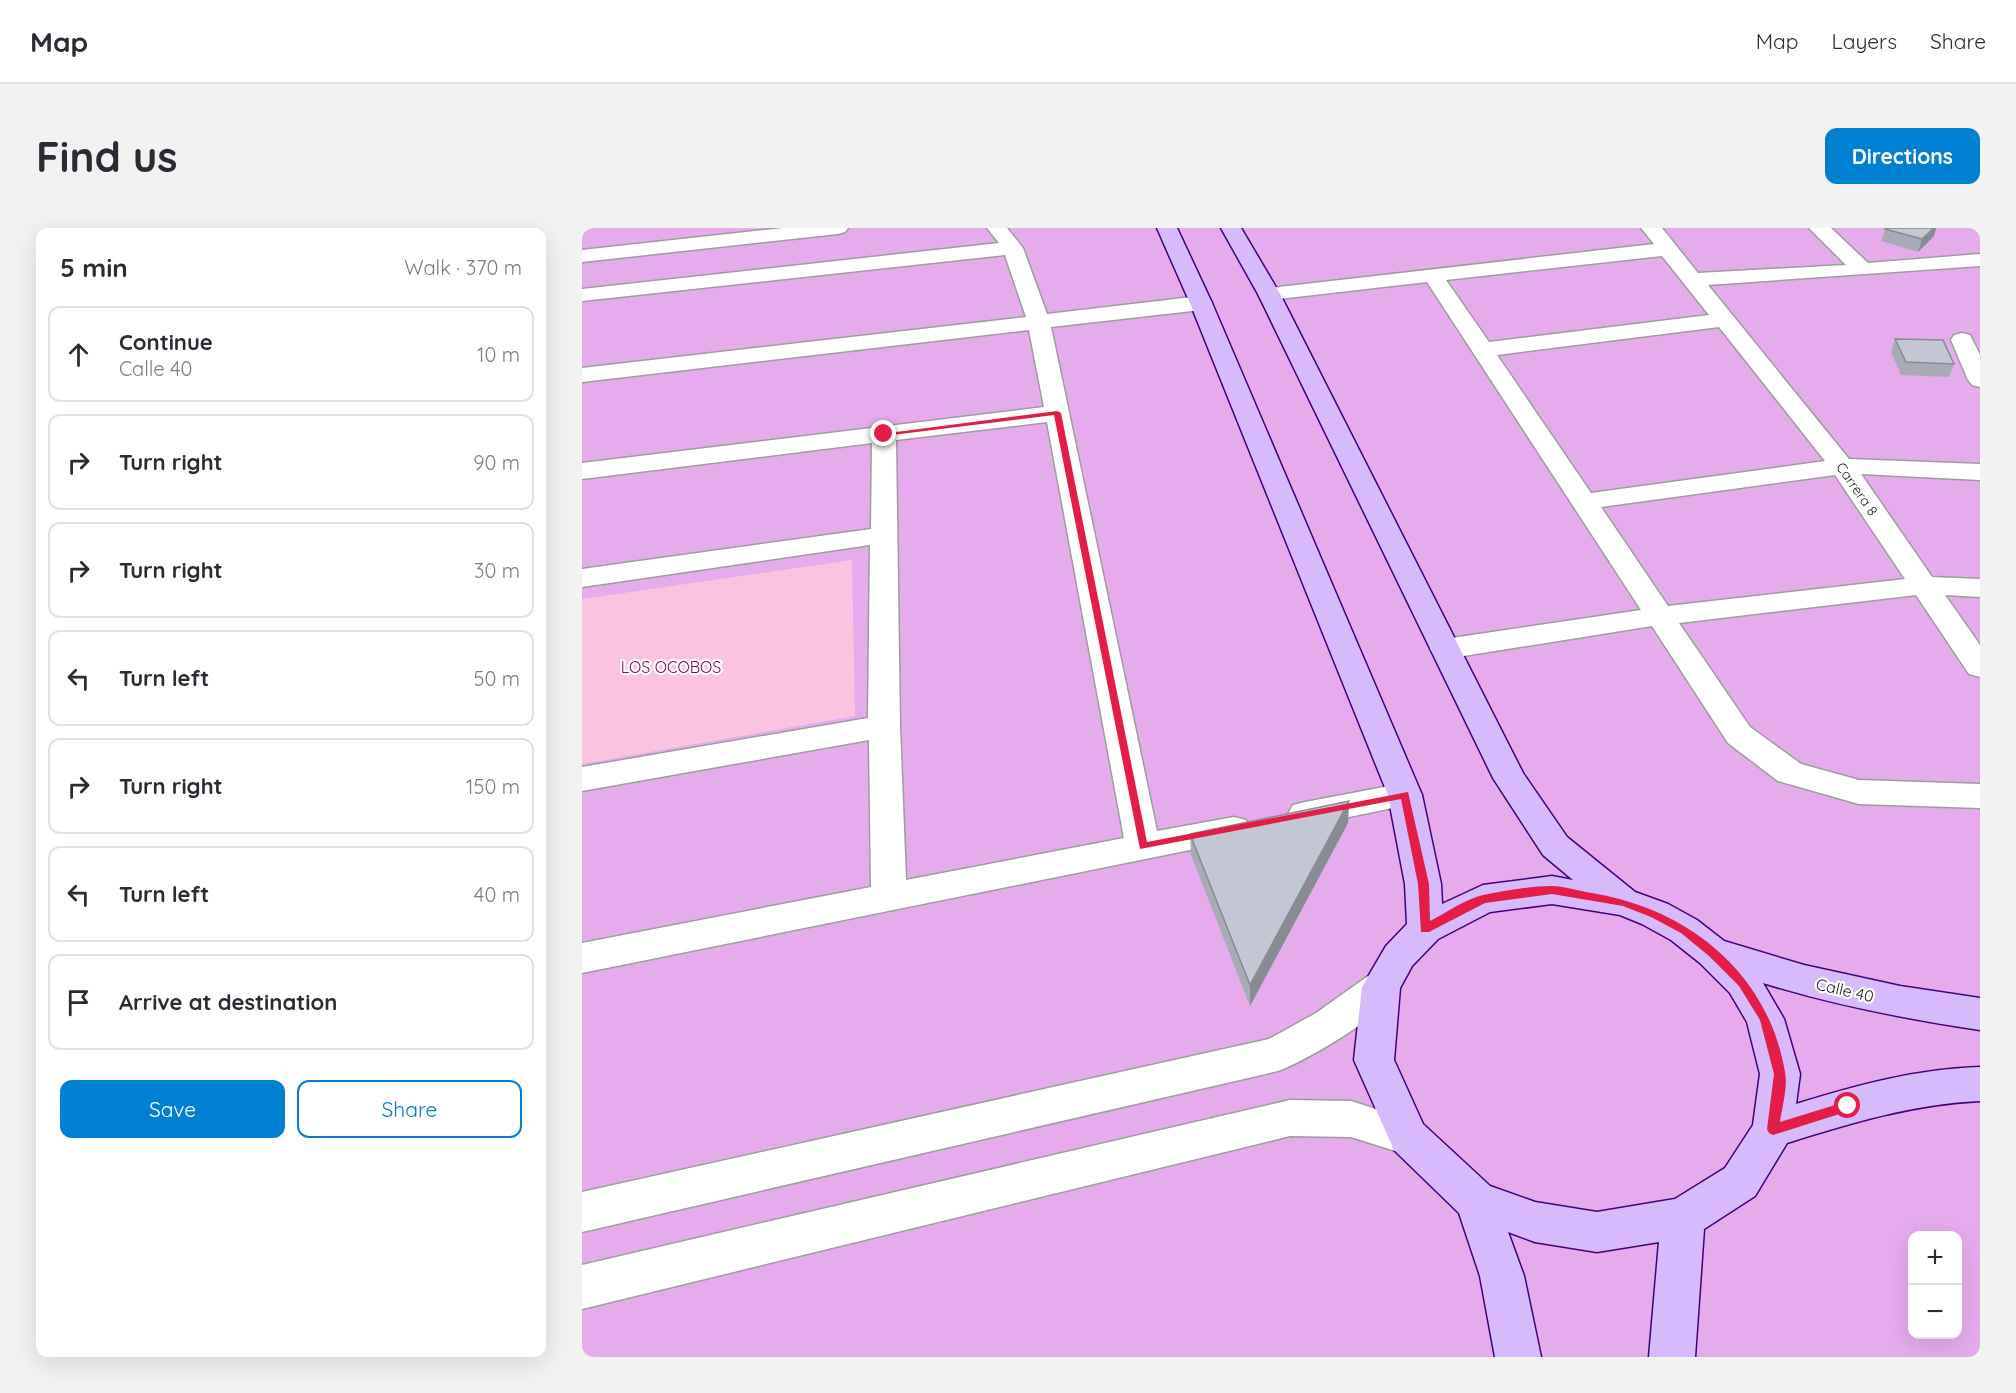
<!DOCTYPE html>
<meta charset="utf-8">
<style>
:root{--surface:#fff;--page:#f2f2f3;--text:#2b2b33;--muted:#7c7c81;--line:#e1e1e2;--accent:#0080d1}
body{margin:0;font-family:Quicksand,sans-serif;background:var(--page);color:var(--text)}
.controls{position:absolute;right:18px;bottom:18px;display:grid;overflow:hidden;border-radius:12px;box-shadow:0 6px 24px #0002}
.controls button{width:54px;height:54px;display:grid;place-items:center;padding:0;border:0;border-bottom:2px solid var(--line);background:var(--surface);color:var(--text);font:30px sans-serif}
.stop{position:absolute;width:18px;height:18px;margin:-14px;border:4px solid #e11d48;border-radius:50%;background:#fff}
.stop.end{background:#e11d48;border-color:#fff;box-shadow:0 2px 6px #0008}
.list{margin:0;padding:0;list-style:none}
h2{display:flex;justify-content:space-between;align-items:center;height:78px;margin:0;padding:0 24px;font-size:26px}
h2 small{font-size:20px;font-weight:400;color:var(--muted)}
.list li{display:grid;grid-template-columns:39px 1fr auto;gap:18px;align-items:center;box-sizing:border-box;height:96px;margin:0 12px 12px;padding:0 12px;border:2px solid var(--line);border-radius:12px}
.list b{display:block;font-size:22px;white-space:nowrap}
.list p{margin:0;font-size:20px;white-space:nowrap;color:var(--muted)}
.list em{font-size:20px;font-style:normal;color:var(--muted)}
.actions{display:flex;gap:12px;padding:18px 24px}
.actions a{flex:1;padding:14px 0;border:2px solid var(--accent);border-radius:12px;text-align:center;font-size:21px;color:var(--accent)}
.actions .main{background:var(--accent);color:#fff}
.icon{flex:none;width:33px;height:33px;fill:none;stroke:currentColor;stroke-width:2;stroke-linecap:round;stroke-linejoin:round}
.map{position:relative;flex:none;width:1398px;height:1129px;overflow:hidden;border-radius:12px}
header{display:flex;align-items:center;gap:36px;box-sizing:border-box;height:84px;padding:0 30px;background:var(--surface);border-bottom:2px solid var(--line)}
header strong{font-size:28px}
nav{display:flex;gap:33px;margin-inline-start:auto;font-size:21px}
.intro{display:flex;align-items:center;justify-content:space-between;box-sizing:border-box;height:144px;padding:0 36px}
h1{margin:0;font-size:42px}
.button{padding:15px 27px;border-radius:12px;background:var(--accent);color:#fff;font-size:21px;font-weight:700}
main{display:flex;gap:36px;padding:0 36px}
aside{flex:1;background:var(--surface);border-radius:12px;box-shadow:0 6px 24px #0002}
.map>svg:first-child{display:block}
</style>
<header>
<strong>Map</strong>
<nav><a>Map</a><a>Layers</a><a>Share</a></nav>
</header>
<div class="intro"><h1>Find us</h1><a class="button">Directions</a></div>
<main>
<aside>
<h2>5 min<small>Walk · 370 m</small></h2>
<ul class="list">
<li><svg class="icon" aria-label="ahead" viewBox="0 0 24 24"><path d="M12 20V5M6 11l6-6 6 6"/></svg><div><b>Continue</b><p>Calle 40</p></div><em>10 m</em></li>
<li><svg class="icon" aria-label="right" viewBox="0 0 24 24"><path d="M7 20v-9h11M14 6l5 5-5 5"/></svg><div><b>Turn right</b></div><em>90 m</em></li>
<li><svg class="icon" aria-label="right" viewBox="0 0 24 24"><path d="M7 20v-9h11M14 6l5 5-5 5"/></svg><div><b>Turn right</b></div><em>30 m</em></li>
<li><svg class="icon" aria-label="left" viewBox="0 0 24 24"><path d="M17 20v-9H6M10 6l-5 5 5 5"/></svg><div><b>Turn left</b></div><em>50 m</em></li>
<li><svg class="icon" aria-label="right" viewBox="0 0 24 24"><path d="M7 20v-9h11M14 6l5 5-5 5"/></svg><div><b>Turn right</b></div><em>150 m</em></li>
<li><svg class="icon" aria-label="left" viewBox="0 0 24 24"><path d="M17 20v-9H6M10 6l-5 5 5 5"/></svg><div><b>Turn left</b></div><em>40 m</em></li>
<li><svg class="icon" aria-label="arrive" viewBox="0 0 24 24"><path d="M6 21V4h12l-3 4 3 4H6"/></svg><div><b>Arrive at destination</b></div></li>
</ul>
<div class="actions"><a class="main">Save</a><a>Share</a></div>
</aside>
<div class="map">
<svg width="1398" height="1129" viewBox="0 0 1398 1129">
<rect width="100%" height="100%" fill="#e7e7f1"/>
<path fill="#e6abed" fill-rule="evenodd" d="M0,0H1398V1129H0ZM1330,1008H1376V1106H1330Z"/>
<polygon fill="#fcc3e1" points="270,332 273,488 0,536 0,371"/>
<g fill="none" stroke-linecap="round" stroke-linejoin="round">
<g stroke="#9d9d9d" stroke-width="3">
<g id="street">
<polygon points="201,0 266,0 263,4 256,6 0,34 0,22"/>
<path d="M405,0H425L441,20L465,86L619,68L627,70L630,75L627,80L619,82L469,99L575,603L652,589L664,592L669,601L664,610L652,613L0,745V715L289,659L287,512L0,563V539L286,490L288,317L0,359V341L289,301L290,215L0,251V235L462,179L447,102L0,154V140L444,89L423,27L0,73V61L417,15ZM465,194L542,610L324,652L318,498L314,212Z"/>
<path d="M1059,0H1080L1116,45L1264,37L1227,0H1249L1286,35L1398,26V38L1126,57L1267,231L1398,236V252L1279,246L1350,349L1398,351V369L1363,367L1398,417V449L1387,446L1334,367L1097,395L1168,499L1219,536L1277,552L1398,556V580L1277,576L1196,553L1146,515L1070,398L863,431L853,428L848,421L853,414L863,411L1059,382L845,54L687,72L679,71L676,66L679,61L687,60L1072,16ZM1080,28L1127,87L907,114L864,52ZM1137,99L1243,233L1009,265L915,127ZM1253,247L1323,351L1086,378L1019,279Z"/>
<polygon points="1380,105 1388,107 1398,127 1398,159 1390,157 1386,152 1369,112 1372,107"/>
<polygon points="823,555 835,559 840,567 835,575 723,598 711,595 706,586 711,577 723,574"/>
<path d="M799,744L812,748L818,759C804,786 726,832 696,843L0,1004V964L687,811L734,785L786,748Z"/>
<polygon points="708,872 769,873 840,896 846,909 840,922 826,927 769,909 708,908 0,1081 0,1037"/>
</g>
</g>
<g stroke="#3f007f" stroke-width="3">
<path id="secondary" d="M575,0H595L630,75L840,567L859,656L860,676L901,657L970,648L991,652L961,627L911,550L676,66L639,0H659L698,66L941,545L985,609L1053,664L1086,676L1115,692L1142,713L1222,737L1318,758L1398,770V802C1324,791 1252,777 1181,755L1202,791L1218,846L1214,876C1275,857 1334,841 1398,839V873C1331,876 1269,895 1205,915L1173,968L1122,1001L1113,1129H1067L1077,1014L1015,1024L953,1014L926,1004L942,1048L959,1129H913L898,1048L877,985L812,922L772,832L780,759L804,718L825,696L823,656L806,567L608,75ZM970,676L1038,687L1060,696L1089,712L1118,735L1148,765L1165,794L1178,846L1171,897L1143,940L1093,971L1015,984L953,974L908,958L841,896L812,832L818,760L830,738L856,711L908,684Z"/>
</g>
<use href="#street" fill="#fff" fill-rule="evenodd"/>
<use href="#secondary" fill="#d7bafc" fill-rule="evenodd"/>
</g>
<g fill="#a8abb6">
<polygon points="1304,0 1354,0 1352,8 1336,24 1299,13"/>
<polygon points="1313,111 1372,136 1367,149 1319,147 1309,124"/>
<polygon points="767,573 766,595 668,778 609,627 608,606"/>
</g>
<g fill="#888b94">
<polygon points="1352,0 1354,0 1352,8 1336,24 1340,11"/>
<polygon points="767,573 766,595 668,778 668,757"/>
</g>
<g fill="#c3c7d4" stroke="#888b94" stroke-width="1.5">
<polygon points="1304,0 1352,0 1340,11 1303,1"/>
<polygon points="1313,111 1361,112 1372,136 1324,134"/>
<polygon points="767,573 668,757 608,606"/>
</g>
<path fill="#e11d48" d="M475,183L479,185L565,614L826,564L847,656L848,693C864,685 883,671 901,667C922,663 948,658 969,658C982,658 997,663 1010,665C1106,681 1186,744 1203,844C1206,859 1200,879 1198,894L1266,873L1271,878L1270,882L1191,907L1187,905L1185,901L1192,846L1178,792L1157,758L1127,728L1099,705L1069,689L1041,678L970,666L903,675L847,704H839L836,656L819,571L558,621L472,187L302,208L299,206Z"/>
<g text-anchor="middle" stroke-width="4.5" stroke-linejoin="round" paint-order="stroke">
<g font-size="14" fill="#202020" stroke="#fff">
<text transform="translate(1275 261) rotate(55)" y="5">Carrera 8</text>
</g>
<g font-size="16" fill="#86074a" stroke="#fff">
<text x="89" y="445">LOS OCOBOS</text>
</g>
<g font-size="16" fill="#202020" stroke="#fff">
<text transform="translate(1263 762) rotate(13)" y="6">Calle 40</text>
</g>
</g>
</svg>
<div class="controls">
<button>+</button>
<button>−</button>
</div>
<div class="stop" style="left:1266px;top:878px"></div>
<div class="stop end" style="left:302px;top:206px"></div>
</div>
</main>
